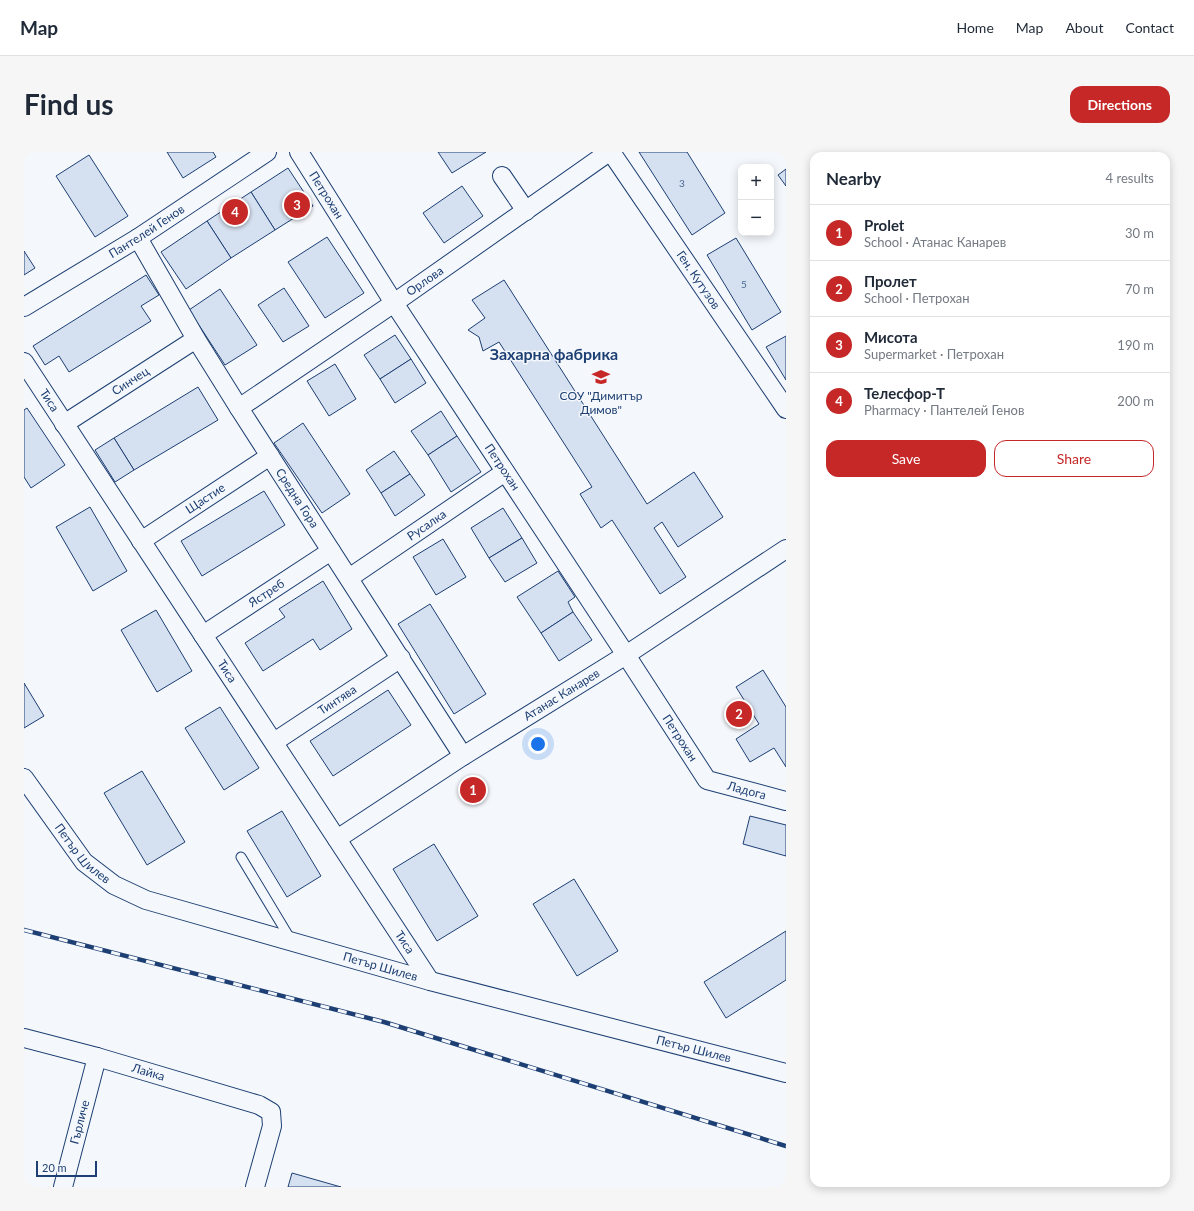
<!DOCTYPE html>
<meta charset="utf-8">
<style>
:root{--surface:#fff;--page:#f6f6f7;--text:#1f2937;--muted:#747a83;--line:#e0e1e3;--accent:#c62828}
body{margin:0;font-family:Lato,sans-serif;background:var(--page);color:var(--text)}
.controls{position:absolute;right:12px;top:12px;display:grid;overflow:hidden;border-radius:8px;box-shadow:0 2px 10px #0003}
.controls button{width:36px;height:36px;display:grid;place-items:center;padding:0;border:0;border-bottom:1px solid var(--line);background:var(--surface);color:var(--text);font:20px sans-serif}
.scale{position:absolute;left:12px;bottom:10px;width:61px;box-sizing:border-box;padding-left:4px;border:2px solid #1d3f73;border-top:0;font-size:11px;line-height:14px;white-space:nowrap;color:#1d3f73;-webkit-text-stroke:3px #f4f7fb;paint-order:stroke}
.you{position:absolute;left:514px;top:592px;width:14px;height:14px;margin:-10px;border:3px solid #fff;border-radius:50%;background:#1a73e8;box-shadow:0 0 0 6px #1a73e833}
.badge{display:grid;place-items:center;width:26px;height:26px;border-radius:50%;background:var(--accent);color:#fff;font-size:13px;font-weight:700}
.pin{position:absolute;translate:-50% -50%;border:2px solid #fff;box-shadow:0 1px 4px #0006}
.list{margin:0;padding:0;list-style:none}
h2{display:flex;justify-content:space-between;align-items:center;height:52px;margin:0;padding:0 16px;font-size:17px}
h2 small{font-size:13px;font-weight:400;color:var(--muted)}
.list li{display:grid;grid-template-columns:26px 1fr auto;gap:12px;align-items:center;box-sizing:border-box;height:56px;padding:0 16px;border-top:1px solid var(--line)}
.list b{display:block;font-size:15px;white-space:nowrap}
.list p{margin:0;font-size:13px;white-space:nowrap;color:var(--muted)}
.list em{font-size:13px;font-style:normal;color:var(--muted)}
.actions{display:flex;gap:8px;padding:12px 16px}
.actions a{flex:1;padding:9px 0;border:1px solid var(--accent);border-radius:12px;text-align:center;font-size:14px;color:var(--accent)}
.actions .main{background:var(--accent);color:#fff}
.map{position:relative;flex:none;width:762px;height:1035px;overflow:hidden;border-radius:12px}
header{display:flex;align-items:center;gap:24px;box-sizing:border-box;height:56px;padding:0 20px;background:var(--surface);border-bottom:1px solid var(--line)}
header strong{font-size:19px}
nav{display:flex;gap:22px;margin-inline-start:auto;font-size:14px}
.intro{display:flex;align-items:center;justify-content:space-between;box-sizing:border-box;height:96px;padding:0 24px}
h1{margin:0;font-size:28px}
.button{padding:10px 18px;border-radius:12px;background:var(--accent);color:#fff;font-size:14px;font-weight:700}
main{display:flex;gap:24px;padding:0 24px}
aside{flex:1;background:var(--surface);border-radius:12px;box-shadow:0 2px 10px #0003}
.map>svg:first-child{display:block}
</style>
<header>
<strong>Map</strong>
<nav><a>Home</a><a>Map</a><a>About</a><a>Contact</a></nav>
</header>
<div class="intro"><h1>Find us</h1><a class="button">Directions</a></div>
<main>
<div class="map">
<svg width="762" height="1035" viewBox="0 0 762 1035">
<rect width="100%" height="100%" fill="#f4f7fb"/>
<g fill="#d5e0f0" stroke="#1d3f73">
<polygon points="143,0 189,0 192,5 159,26"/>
<polygon points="414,0 462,0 428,21"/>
<polygon points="615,0 663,0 701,61 668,83"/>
<polygon points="65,3 104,64 71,85 32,24"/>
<polygon points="264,16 289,54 251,78 227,40"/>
<polygon points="762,17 762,34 754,23"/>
<polygon points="438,34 459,64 420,91 399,61"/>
<polygon points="227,40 251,78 207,106 183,69"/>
<polygon points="183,69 207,106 162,137 137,100"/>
<polygon points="303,85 340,141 301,166 264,110"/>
<polygon points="712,86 757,160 728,178 683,103"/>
<polygon points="0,99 11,116 0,123"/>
<polygon points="122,123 135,143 117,154 127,169 45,220 35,204 21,213 9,194"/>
<polygon points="480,128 623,352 670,320 699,365 654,395 638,370 630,376 662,425 636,442 588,368 577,376 556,342 568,335 475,190 459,199 455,185 444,178 461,166 448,148"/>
<polygon points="260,136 285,174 259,190 234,153"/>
<polygon points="196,137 233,193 201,213 165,158"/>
<polygon points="371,183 387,207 356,227 340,203"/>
<polygon points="762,184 762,228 742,195"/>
<polygon points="387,207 402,231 371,251 356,227"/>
<polygon points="311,212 332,247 305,264 283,229"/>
<polygon points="174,235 194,268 110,318 90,286"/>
<polygon points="3,256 41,313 7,336 0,325 0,258"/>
<polygon points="417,259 433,284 404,303 387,279"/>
<polygon points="279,271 326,342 298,361 250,291"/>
<polygon points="433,284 457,320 427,340 404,303"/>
<polygon points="90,286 110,318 91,330 71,298"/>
<polygon points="370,299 386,322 357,341 342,318"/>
<polygon points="386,322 401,343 371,364 357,341"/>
<polygon points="240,339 261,373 178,424 157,389"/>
<polygon points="66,355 103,419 69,439 32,375"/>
<polygon points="479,356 498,386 465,406 447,376"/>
<polygon points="498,386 513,411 481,430 465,406"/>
<polygon points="419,387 442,425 412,443 389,405"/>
<polygon points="534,419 551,445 544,450 549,460 517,481 493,445"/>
<polygon points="299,429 328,477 296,498 289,487 239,519 221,491 261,465 255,457"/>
<polygon points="406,452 462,542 430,562 374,472"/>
<polygon points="132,458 168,519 133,540 97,478"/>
<polygon points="549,460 568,488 535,509 517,481"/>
<polygon points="739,518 762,555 762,615 750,596 726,610 712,587 735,572 712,535"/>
<polygon points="0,531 20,564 0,576"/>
<polygon points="364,538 387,573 309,624 286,589"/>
<polygon points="196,555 235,616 200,638 161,576"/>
<polygon points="118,619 161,690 123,713 80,641"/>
<polygon points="258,659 297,724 263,745 223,679"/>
<polygon points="726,664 762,673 762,704 719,692"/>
<polygon points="410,692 454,764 413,789 369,717"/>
<polygon points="550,727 594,799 553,824 509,752"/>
<polygon points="762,779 762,828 702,866 680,830"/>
<polygon points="268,1021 317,1035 264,1035"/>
</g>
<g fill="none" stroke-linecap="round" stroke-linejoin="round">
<g stroke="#1d3f73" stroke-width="11">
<polyline id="lane" points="217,705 267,788"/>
</g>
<g stroke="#1d3f73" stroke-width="20">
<g id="street">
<path id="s1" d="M275,0L370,151L602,503L683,628L762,649"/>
<path id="s2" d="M587,0L762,257"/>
<polyline points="478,24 502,59"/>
<path id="s3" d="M114,86L172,187L215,256L439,604"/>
<path id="s4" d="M0,155L114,86L243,0"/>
<path id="s5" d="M0,210L406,829"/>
<path id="s6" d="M215,256L370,151L585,0"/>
<path id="s7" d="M40,272L172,187"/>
<path id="s8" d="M117,389L246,304"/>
<path id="s9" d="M325,426L481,320"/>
<path id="s10" d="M179,483L307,399"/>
<path id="s11" d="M250,590L377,506"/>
<path id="s12" d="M0,626L60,710L90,733L122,748L406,829L762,921"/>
<path id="s13" d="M313,687L439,604L602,503L762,397"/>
<path id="s14" d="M0,886L73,905L235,953L247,960L248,974L231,1035"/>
<path id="s15" d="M39,1035L73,905"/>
</g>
</g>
<use href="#lane" stroke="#f4f7fb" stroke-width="9"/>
<use href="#street" stroke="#f4f7fb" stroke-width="18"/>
<g stroke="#1d3f73" stroke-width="4.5">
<polyline id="rail" points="0,778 360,870 762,994"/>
</g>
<use href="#rail" stroke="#f4f7fb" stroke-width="3" stroke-dasharray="9" stroke-linecap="butt"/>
</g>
<defs>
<g id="school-bare" transform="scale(1.38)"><path d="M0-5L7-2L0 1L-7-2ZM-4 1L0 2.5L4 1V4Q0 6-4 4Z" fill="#c62828" stroke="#f4f7fb" stroke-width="2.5" paint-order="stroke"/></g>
</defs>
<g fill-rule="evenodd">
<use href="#school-bare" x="577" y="225"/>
</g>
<g text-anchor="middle" stroke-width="3" stroke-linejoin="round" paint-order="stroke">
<g font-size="10" fill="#4b6792">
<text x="658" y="35">3</text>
<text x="720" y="136">5</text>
</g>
<g font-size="12" fill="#1d3f73" stroke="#f4f7fb">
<text dy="4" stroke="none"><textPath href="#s1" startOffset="51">Петрохан</textPath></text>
<text dy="4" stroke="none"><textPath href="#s4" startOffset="144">Пантелей Генов</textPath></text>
<text dy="4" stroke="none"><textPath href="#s2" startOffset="155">Ген. Кутузов</textPath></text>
<text dy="4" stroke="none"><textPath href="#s6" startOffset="225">Орлова</textPath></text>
<text dy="4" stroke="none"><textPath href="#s7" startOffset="79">Синчец</textPath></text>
<text dy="4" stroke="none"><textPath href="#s5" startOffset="46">Тиса</textPath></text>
<text dy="4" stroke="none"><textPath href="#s1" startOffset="375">Петрохан</textPath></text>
<text dy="4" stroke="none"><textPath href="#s8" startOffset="77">Щастие</textPath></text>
<text dy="4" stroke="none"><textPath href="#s3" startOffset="305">Средна Гора</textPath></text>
<text dy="4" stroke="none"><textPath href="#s9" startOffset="94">Русалка</textPath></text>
<text dy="4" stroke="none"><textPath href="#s10" startOffset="76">Ястреб</textPath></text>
<text dy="4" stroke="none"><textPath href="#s5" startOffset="370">Тиса</textPath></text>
<text dy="4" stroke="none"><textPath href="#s13" startOffset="267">Атанас Канарев</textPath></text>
<text dy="4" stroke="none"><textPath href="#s11" startOffset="76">Тинтява</textPath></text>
<text dy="4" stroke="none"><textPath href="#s1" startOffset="699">Петрохан</textPath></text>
<text dy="4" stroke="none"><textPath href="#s1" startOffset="790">Ладога</textPath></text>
<text dy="4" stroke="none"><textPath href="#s12" startOffset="96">Петър Шилев</textPath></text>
<text dy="4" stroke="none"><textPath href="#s5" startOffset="694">Тиса</textPath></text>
<text dy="4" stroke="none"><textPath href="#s12" startOffset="420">Петър Шилев</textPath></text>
<text dy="4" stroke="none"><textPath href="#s12" startOffset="744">Петър Шилев</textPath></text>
<text dy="4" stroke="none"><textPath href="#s14" startOffset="129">Лайка</textPath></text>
<text dy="4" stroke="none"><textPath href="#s15" startOffset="67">Гърличе</textPath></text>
</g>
<g font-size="12" fill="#1d3f73" stroke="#f4f7fb">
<text x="577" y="248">СОУ "Димитър<tspan x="577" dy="14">Димов"</tspan></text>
</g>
<g font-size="16" font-weight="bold" fill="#1d3f73" stroke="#f4f7fb">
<text x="530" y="208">Захарна фабрика</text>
</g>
</g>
</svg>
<div class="controls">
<button>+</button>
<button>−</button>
</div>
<div class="scale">20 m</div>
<div class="you"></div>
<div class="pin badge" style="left:449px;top:638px">1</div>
<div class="pin badge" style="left:715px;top:562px">2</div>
<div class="pin badge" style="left:273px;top:53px">3</div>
<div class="pin badge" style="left:211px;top:60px">4</div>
</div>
<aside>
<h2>Nearby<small>4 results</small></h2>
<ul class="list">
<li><span class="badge">1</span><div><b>Prolet</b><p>School · Атанас Канарев</p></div><em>30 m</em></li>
<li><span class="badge">2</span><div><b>Пролет</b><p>School · Петрохан</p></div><em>70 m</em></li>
<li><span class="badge">3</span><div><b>Мисота</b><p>Supermarket · Петрохан</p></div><em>190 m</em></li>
<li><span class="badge">4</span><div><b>Телесфор-Т</b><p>Pharmacy · Пантелей Генов</p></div><em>200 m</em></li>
</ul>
<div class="actions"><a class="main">Save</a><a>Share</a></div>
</aside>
</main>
